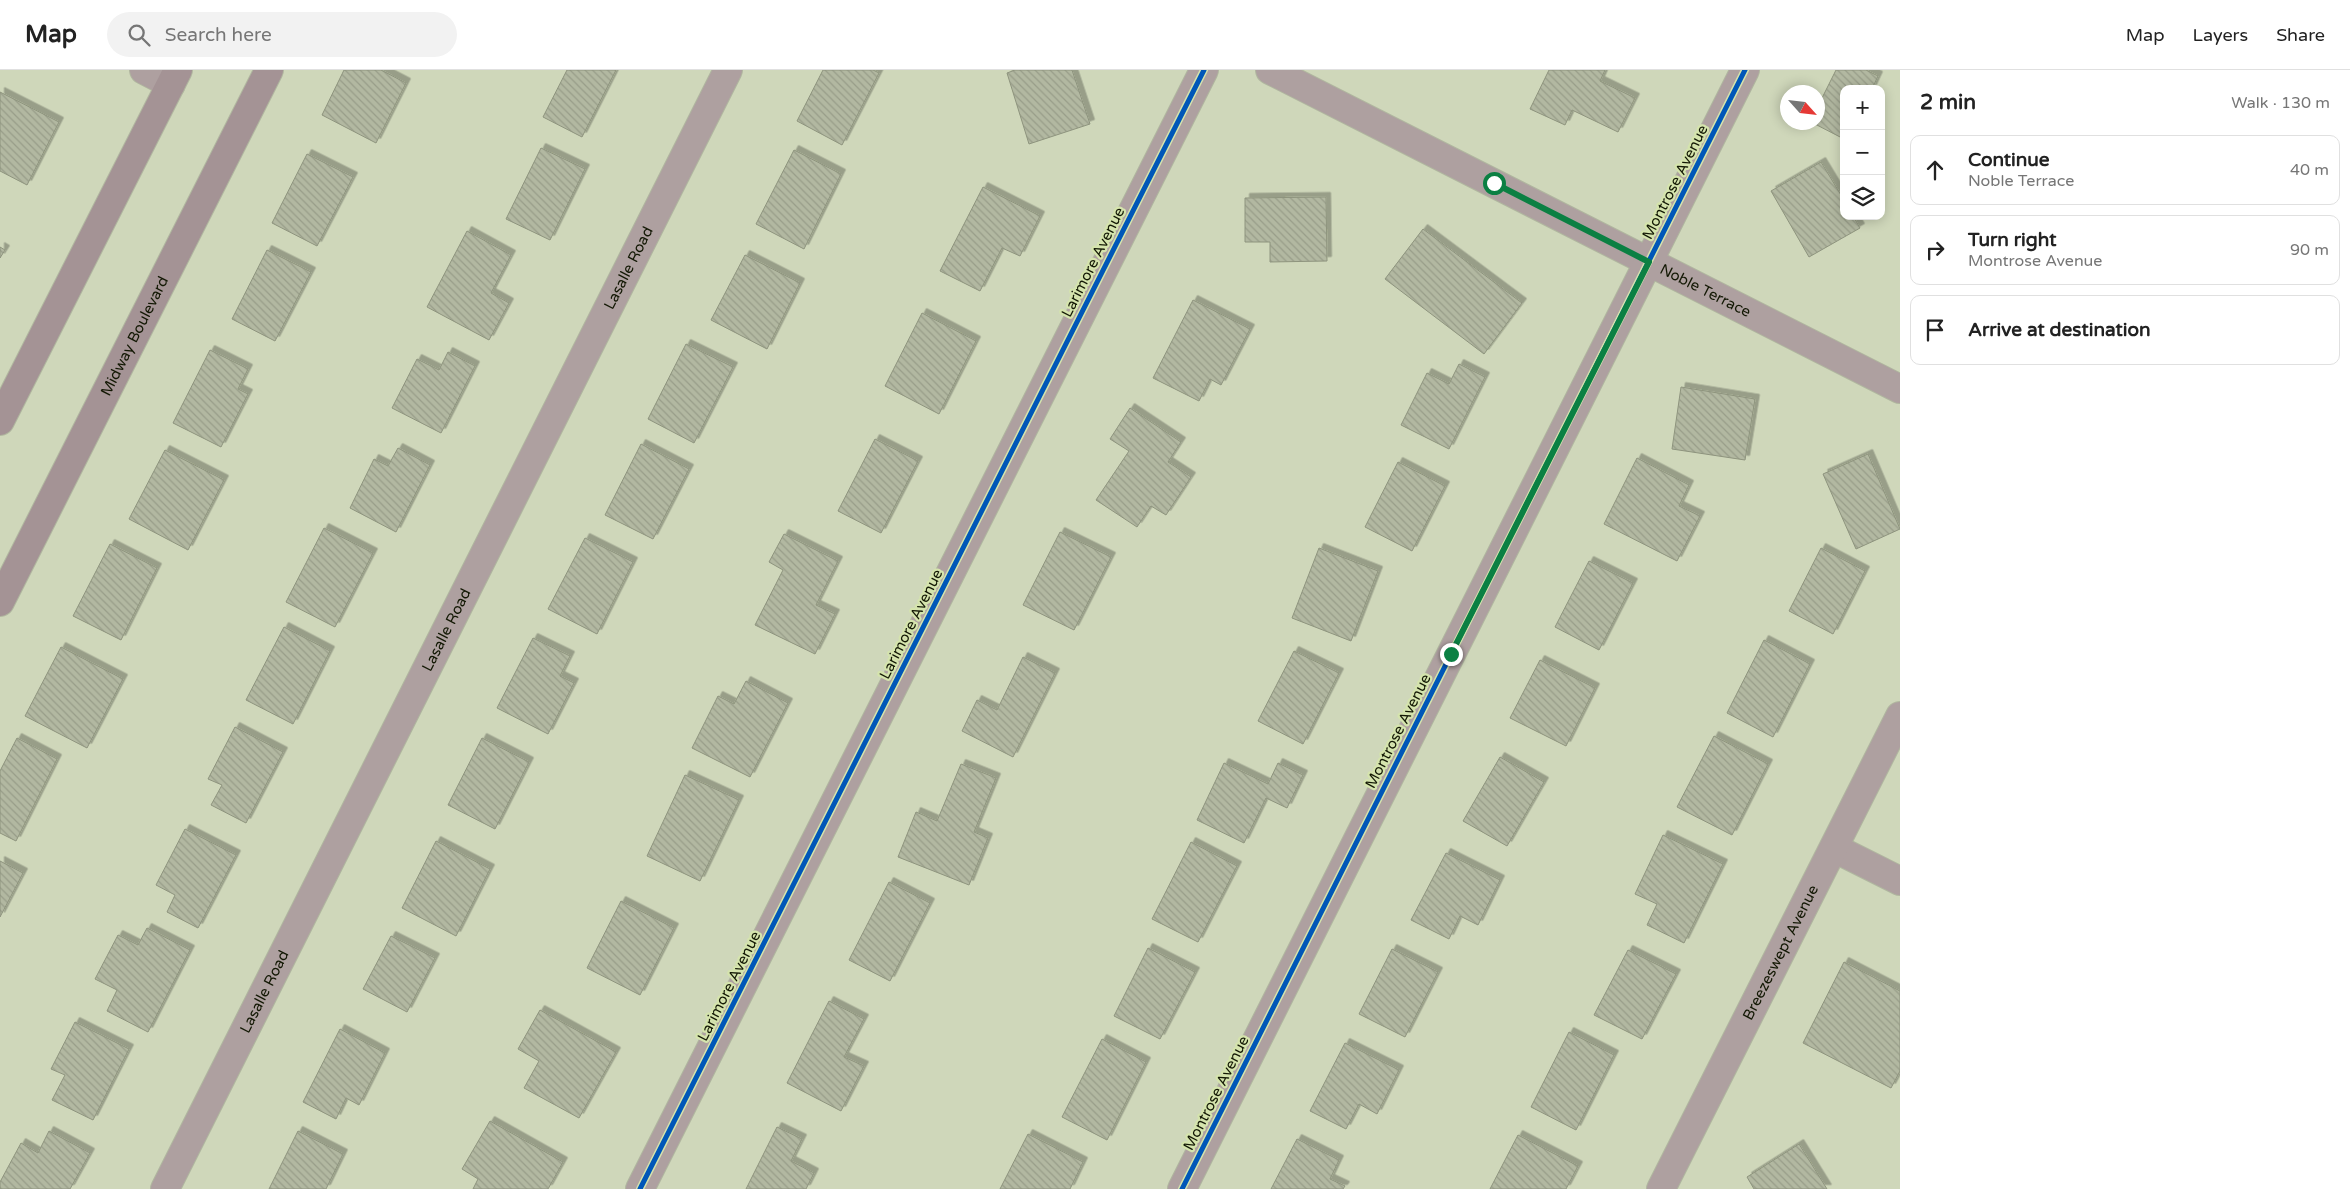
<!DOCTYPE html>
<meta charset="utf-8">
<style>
:root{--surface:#fff;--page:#f2f2f2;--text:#222;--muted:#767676;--line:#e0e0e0}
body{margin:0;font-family:"Varela Round",sans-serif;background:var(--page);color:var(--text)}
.controls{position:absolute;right:15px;top:15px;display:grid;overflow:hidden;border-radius:10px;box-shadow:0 2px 12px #0003}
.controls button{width:45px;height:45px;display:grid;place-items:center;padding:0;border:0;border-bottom:1px solid var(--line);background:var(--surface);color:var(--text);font:25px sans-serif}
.compass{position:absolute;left:1780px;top:15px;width:45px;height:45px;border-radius:50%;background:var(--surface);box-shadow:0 2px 12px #0003;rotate:117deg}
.stop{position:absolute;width:15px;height:15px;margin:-11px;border:4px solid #0b8043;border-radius:50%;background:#fff}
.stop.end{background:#0b8043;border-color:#fff;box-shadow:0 1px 5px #0008}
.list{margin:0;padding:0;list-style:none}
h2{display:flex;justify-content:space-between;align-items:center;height:65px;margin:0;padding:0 20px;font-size:21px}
h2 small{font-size:16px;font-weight:400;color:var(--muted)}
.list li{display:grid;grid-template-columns:32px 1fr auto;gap:15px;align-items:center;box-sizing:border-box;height:70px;margin:0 10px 10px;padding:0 10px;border:1px solid var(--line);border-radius:10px}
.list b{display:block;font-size:19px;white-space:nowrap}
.list p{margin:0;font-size:16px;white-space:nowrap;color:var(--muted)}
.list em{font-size:16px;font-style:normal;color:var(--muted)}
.icon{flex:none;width:28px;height:28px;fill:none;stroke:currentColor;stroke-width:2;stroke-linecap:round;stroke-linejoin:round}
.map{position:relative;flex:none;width:1900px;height:1119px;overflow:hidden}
header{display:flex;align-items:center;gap:30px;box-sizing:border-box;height:70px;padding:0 25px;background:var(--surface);border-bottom:1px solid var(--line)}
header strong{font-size:24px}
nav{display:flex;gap:28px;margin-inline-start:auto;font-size:18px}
.search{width:350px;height:45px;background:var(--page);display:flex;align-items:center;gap:12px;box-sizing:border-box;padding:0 18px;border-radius:28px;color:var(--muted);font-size:19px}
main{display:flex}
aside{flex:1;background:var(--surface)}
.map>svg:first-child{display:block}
</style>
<header>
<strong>Map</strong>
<div class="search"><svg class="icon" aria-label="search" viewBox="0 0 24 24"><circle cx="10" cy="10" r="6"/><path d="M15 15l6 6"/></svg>Search here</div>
<nav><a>Map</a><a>Layers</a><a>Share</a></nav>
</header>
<main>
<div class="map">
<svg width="1900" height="1119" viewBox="0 0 1900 1119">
<defs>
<pattern id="building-back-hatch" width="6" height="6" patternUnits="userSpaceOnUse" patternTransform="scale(1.25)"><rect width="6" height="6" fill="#b2b8a1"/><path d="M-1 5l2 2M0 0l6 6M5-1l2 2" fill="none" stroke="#989d89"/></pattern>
<filter id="shadow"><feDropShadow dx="4.5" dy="-4.5" stdDeviation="0" flood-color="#0004"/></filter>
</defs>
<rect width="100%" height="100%" fill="#cfd7ba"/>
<g fill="url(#building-back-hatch)" stroke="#8e947e" filter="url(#shadow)">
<polygon points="344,0 381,0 406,13 376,73 322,45"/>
<polygon points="567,0 616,0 582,67 543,47"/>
<polygon points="823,0 873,0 879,3 842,75 797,51"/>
<polygon points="1015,0 1072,0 1090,54 1029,74 1007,3"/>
<polygon points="1549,0 1605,0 1600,11 1635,28 1618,62 1572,40 1565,55 1530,39"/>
<polygon points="1836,0 1866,0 1878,6 1872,19 1844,19 1844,69 1811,52 1818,52 1818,36"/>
<polygon points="0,22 59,52 27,115 0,101"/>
<polygon points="541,78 585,99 550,170 506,149"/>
<polygon points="794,80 841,104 804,179 756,154"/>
<polygon points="307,84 353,107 317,176 272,153"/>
<polygon points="1821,92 1844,130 1844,146 1853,146 1860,158 1809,187 1771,121"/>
<polygon points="983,117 1040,146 1020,186 1002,178 980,221 940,201"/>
<polygon points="1326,127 1327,191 1270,192 1270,172 1245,172 1245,128"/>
<polygon points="1423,159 1522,233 1484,284 1385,209"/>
<polygon points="467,161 511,185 491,223 509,233 489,270 427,237"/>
<polygon points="0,177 5,180 0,188"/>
<polygon points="267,180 311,202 275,271 232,249"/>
<polygon points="745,185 800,213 767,279 711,250"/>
<polygon points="1193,230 1250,259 1221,315 1210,309 1199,331 1153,308"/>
<polygon points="922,243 976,271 939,344 885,316"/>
<polygon points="686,274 733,297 694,373 648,349"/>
<polygon points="210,280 248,299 238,319 248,324 221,377 173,353"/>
<polygon points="448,282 475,296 441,363 392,338 417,289 439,300"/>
<polygon points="1459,294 1485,307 1449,379 1401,355 1427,303 1449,314"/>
<polygon points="1681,317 1755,329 1745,390 1672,379"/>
<polygon points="1130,338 1181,372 1168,392 1191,407 1166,445 1151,436 1137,457 1096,430 1129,381 1110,369"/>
<polygon points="875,369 918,391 881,463 838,441"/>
<polygon points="641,374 689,399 653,469 605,445"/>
<polygon points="398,378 430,395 396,462 350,438 374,389 388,396"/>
<polygon points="165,380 224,410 188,480 129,449"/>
<polygon points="1868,384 1900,459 1856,479 1823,404"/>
<polygon points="1637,388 1689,415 1679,436 1700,446 1677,491 1604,454"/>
<polygon points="1398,392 1445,416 1412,481 1365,457"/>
<polygon points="324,458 373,483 335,557 286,532"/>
<polygon points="1060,462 1111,487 1074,560 1023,535"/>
<polygon points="784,464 838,491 816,535 835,544 815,584 755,555 783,500 769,492"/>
<polygon points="585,468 633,492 597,564 548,539"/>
<polygon points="110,474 157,498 121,570 73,546"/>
<polygon points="1319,478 1378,501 1351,571 1292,548"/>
<polygon points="1821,478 1865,501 1833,564 1789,541"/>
<polygon points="1589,491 1633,513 1599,580 1555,557"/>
<polygon points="284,557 330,581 293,654 246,630"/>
<polygon points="533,568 570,586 560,606 574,613 548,664 497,638"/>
<polygon points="1764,570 1810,594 1773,667 1727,643"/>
<polygon points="61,577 123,609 87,678 25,646"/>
<polygon points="1294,581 1339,603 1303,674 1258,651"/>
<polygon points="1023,587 1055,603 1013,687 962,661 977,630 997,640"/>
<polygon points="1540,590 1595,618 1566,676 1510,648"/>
<polygon points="746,611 788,633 750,707 692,678 718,626 734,634"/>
<polygon points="235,657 283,682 246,753 211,735 222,715 208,709"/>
<polygon points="1714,666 1768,694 1732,765 1677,737"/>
<polygon points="17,668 57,689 16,771 0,763 0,701"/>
<polygon points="482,668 529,692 495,759 448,735"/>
<polygon points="1500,687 1544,712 1507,776 1463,751"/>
<polygon points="1224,693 1268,714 1278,693 1303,705 1287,738 1266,728 1244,773 1197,750"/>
<polygon points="961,694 996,708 974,762 988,768 969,815 898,787 916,742 937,751"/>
<polygon points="685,705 739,730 700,811 647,786"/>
<polygon points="185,759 236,785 198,858 167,842 175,825 156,815"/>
<polygon points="1663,765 1723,794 1684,873 1647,855 1657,834 1635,824"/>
<polygon points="436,771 490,799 456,866 402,838"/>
<polygon points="1191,772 1237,796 1198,872 1152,849"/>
<polygon points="1446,783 1500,810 1478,855 1460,846 1449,869 1411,850"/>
<polygon points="0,791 23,803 0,847"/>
<polygon points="889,812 930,833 890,911 849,890"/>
<polygon points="621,831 674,858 640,925 587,898"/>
<polygon points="147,858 190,880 148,962 107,941 117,920 95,909 118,865 138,875"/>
<polygon points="391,866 435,888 407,942 363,919"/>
<polygon points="1148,878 1195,902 1160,969 1114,946"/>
<polygon points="1392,879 1438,902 1405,967 1359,944"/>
<polygon points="1628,880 1676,904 1642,969 1594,945"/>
<polygon points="1844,892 1900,921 1900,1001 1891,1018 1803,973"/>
<polygon points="829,931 864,949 844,987 864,996 841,1041 787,1013"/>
<polygon points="540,940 616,982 579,1048 524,1018 539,991 518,979"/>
<polygon points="75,952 129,979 93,1050 52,1030 65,1005 51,999"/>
<polygon points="340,959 385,983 359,1035 346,1028 336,1049 303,1032"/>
<polygon points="1569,962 1614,985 1576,1060 1531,1037"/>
<polygon points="1102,969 1146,992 1107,1070 1062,1047"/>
<polygon points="1345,973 1399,1000 1377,1044 1359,1034 1346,1059 1310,1041"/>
<polygon points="490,1051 563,1092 548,1119 473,1119 478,1109 462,1099"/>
<polygon points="777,1057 802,1069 791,1091 814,1103 806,1119 746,1119"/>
<polygon points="49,1061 90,1083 70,1119 0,1119 0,1112 21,1073 38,1083"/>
<polygon points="298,1061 343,1084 326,1119 269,1119"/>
<polygon points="1028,1064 1083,1092 1070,1119 1000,1119"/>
<polygon points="1518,1065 1578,1096 1566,1119 1490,1119"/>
<polygon points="1297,1069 1339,1090 1330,1109 1345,1116 1343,1119 1271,1119"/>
<polygon points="1799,1074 1827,1119 1754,1119 1747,1107"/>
</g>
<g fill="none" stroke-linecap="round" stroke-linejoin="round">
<g stroke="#b0b69f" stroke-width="30">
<g id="street">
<polyline points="144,0 171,14"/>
<path id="s1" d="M1270,0L1900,319"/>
<polyline points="1834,778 1900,811"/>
<path id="s2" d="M165,1119L728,0"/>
<polyline points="640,1119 1204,0"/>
<polyline points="1182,1119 1745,0"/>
<path id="s3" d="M1661,1119L1900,646"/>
</g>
</g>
<g stroke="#b0b69f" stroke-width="30">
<g id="secondary">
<polyline points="0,351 178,0"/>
<path id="s4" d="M0,532L269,0"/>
</g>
</g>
<use href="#street" stroke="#aea0a0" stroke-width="28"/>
<use href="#secondary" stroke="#a49395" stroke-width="28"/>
<g stroke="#d5e4ad" stroke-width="8">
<g id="cycleway">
<polyline points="640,1119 1204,0"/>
<polyline points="1182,1119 1745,0"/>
</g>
</g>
<use href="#cycleway" stroke="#0057b8" stroke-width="5"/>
</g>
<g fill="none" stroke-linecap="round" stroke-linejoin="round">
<polyline stroke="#0b8043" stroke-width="6" points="1451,584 1649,192 1494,113"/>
</g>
<g text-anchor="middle" stroke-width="4.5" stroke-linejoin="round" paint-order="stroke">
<g font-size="15" fill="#131804" stroke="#d5e4ad">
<text transform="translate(1675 112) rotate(-63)" y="5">Montrose Avenue</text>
<text transform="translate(1093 192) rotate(-63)" y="5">Larimore Avenue</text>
<text dy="5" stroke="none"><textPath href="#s2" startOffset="1031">Lasalle Road</textPath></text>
<text dy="5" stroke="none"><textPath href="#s1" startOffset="488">Noble Terrace</textPath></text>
<text dy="5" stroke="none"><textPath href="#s4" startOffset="298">Midway Boulevard</textPath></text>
<text transform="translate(911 554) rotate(-63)" y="5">Larimore Avenue</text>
<text dy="5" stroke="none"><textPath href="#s2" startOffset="626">Lasalle Road</textPath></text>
<text transform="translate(1398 661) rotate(-63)" y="5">Montrose Avenue</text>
<text dy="5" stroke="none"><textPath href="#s3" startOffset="265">Breezeswept Avenue</textPath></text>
<text transform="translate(729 916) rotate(-63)" y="5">Larimore Avenue</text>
<text dy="5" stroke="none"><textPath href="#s2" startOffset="221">Lasalle Road</textPath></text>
<text transform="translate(1216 1023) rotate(-63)" y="5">Montrose Avenue</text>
</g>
</g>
</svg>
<div class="controls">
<button>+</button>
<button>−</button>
<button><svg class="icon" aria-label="layers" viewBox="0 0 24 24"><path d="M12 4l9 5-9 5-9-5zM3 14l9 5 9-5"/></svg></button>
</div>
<svg class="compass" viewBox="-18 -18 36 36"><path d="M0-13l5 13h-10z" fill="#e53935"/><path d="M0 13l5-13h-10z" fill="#767676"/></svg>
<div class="stop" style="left:1494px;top:113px"></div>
<div class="stop end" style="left:1451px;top:584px"></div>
</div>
<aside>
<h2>2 min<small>Walk · 130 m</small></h2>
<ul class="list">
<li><svg class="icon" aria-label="ahead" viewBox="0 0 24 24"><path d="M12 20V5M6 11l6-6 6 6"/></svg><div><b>Continue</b><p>Noble Terrace</p></div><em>40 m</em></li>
<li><svg class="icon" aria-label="right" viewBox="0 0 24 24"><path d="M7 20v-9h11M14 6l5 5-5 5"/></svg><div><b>Turn right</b><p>Montrose Avenue</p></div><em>90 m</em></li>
<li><svg class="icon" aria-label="arrive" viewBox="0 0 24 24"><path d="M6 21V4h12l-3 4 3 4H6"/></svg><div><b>Arrive at destination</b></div></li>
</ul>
</aside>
</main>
